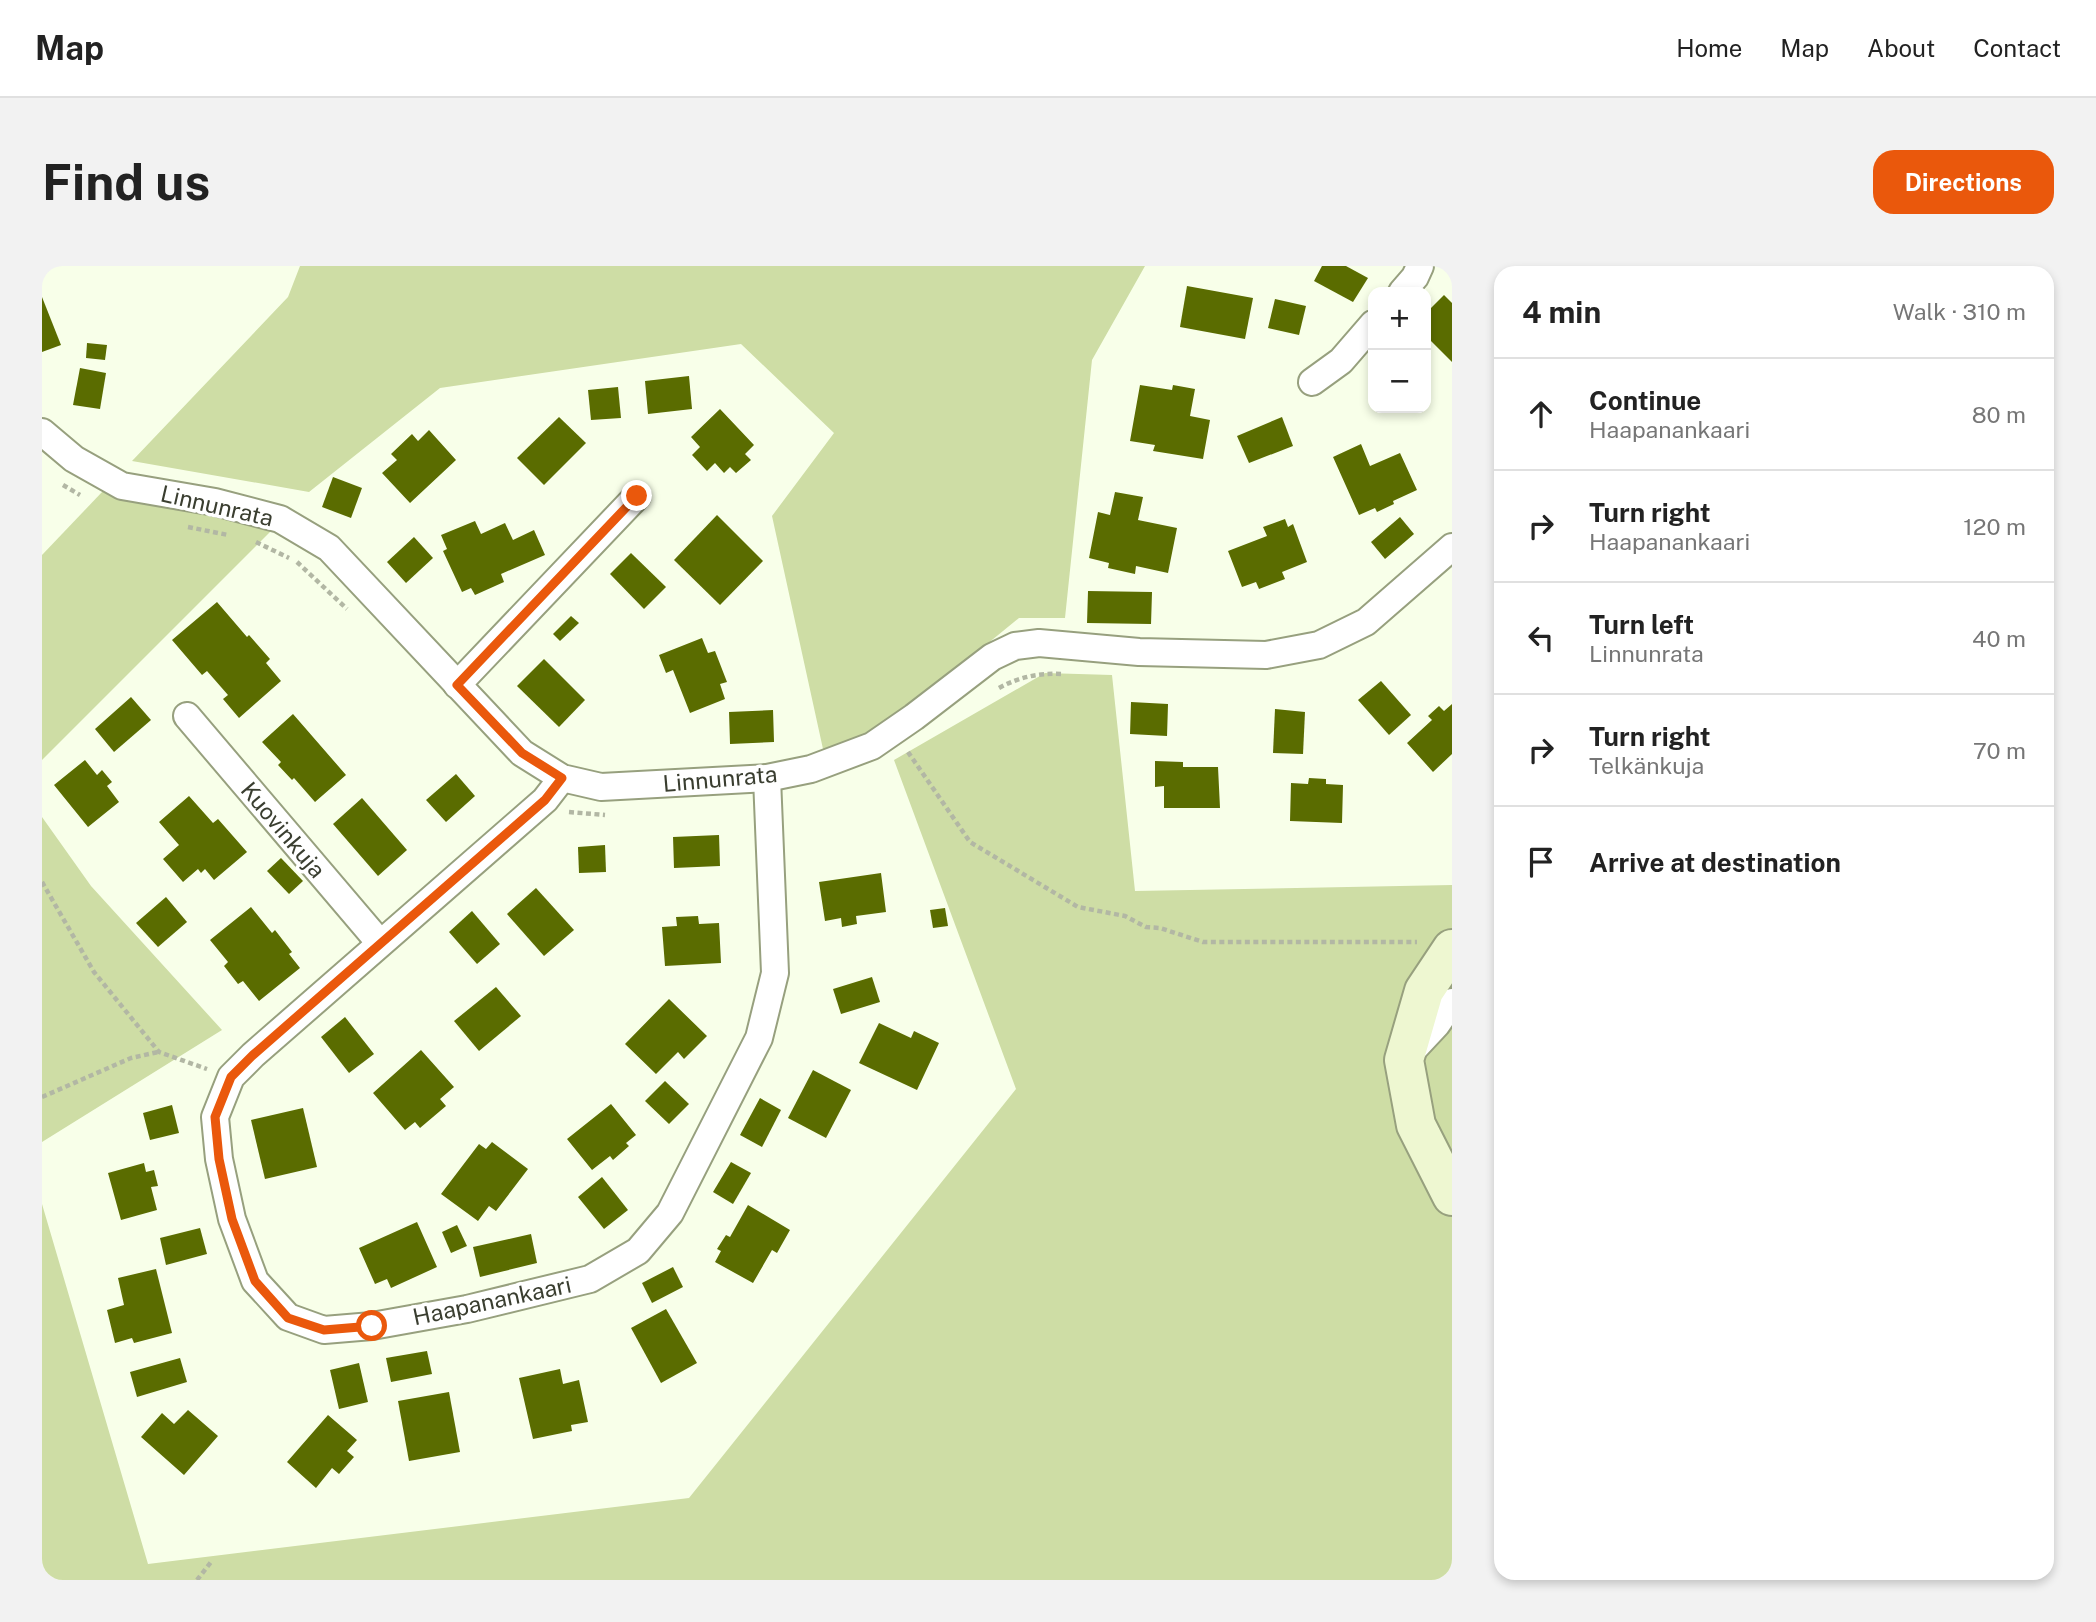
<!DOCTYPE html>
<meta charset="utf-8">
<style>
:root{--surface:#fff;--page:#f2f2f2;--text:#222;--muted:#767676;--line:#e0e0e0;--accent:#ea580c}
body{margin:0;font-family:"Public Sans",sans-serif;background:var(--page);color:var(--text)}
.controls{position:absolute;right:21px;top:21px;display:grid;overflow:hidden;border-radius:14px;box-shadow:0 4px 10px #0003}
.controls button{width:63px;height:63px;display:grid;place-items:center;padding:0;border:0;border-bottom:2px solid var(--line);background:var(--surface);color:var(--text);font:35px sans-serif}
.stop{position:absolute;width:21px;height:21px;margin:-16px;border:5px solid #ea580c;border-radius:50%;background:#fff}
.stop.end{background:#ea580c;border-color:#fff;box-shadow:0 2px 7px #0008}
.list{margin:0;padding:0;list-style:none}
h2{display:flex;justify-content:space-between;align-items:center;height:91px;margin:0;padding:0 28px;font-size:30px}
h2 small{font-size:23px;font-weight:400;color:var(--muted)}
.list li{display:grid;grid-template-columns:46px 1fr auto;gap:21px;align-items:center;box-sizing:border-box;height:112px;padding:0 28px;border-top:2px solid var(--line)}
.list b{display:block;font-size:26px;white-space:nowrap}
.list p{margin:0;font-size:23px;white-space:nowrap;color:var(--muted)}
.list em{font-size:23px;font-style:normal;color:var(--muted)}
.icon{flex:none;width:38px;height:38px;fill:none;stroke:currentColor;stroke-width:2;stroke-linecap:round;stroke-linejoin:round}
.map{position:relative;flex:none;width:1410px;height:1314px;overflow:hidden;border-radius:21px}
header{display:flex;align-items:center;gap:42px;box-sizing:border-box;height:98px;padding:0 35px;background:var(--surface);border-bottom:2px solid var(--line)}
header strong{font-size:33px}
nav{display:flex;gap:38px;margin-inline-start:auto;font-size:24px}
.intro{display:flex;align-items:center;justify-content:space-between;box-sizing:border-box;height:168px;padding:0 42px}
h1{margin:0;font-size:49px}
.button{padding:18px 32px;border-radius:21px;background:var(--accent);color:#fff;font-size:24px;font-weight:700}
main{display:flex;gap:42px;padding:0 42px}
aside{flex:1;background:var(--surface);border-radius:21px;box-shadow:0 4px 10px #0003}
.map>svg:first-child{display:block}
</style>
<header>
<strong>Map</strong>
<nav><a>Home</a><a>Map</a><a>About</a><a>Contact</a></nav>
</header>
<div class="intro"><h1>Find us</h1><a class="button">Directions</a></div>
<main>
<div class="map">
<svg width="1410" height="1314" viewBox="0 0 1410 1314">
<rect width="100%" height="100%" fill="#f8ffe9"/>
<g fill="#cedda5">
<polygon points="258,0 1103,0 1050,94 1023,352 977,352 841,463 781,483 730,250 792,167 699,78 398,122 267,226 90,195 246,31"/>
<polygon points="61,225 230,264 0,494 0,289"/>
<polygon points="1003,407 1070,409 1093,625 1410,619 1410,687 1362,794 1410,925 1410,1314 0,1314 0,938 106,1298 647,1232 974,823 852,494"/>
<polygon points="0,551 49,620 180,764 0,876"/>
<path d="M1410,758V901C1391,857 1379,833 1381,783Z"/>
</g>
<g fill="#5a6c00">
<polygon points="1280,0 1304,0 1326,12 1311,36 1272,15"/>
<polygon points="1145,20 1211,32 1203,73 1138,61"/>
<polygon points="1402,29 1410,37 1410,96 1384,70 1384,47"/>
<polygon points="0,31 19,79 0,86"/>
<polygon points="1233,33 1264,40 1257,69 1226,62"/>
<polygon points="45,77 65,79 63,94 44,92"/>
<polygon points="38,102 64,107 58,143 31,139"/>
<polygon points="647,110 650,143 606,148 603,115"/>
<polygon points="1098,119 1130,124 1131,119 1153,123 1148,150 1168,154 1161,193 1111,185 1113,179 1088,175"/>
<polygon points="576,121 579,152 549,154 546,124"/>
<polygon points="678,143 712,179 703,188 709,194 694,207 688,201 682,207 673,197 665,205 650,189 658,181 649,171"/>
<polygon points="517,151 544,177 502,219 475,192"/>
<polygon points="1240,151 1251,180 1207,197 1195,170"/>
<polygon points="387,164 414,194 368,237 340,207 355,194 349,188 370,168 376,175"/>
<polygon points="1319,178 1328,200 1358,187 1375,224 1351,235 1352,238 1335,246 1333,242 1317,249 1291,191"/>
<polygon points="291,211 320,222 309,252 280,241"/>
<polygon points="1073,226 1101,231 1096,254 1135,262 1126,307 1094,300 1093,308 1066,302 1067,297 1047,292 1056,246 1068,249"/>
<polygon points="675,249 721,295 678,339 632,294"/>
<polygon points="1358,251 1372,268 1343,293 1329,276"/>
<polygon points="1243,253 1246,261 1251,258 1265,296 1240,306 1243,313 1217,323 1214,316 1200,321 1186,285 1225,270 1221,261"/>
<polygon points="433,255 439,268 463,257 471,274 492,264 503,289 459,308 462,316 433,329 429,322 420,326 401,285 405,283 399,269"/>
<polygon points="372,271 391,292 364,317 345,296"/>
<polygon points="589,287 624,321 602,343 568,308"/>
<polygon points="1046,325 1110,326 1109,358 1045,357"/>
<polygon points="175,336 205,371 207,369 228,393 224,397 239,415 197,452 181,433 186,429 165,405 160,409 130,374"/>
<polygon points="529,350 537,357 518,375 511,368"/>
<polygon points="660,372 666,387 673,385 685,416 678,418 683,433 648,447 631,404 624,407 617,389"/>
<polygon points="502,393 543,434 517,461 475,420"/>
<polygon points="1339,415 1369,449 1347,469 1316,434"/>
<polygon points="89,431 109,454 72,486 53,463"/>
<polygon points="1089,436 1126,438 1125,470 1088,468"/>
<polygon points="1410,438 1410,488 1391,506 1365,477 1390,454 1386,450 1397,440 1402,445"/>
<polygon points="1233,443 1263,446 1261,488 1231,487"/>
<polygon points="731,444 732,476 688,478 687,446"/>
<polygon points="251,448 304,509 273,536 252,512 250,514 236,499 239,496 220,476"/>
<polygon points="43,494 55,509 60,504 70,516 65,520 77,536 46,561 12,519"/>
<polygon points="1113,495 1141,496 1141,501 1176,501 1178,542 1122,542 1122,520 1113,521"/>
<polygon points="414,508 433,530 404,556 384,534"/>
<polygon points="1267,512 1284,513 1284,518 1301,519 1300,557 1248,555 1249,517 1266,518"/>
<polygon points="147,530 171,557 176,553 205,586 172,614 163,603 159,607 156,603 141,616 121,593 137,579 117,556"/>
<polygon points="320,532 365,584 336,610 291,558"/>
<polygon points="677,569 678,600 632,602 631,571"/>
<polygon points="563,579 564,606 537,607 536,581"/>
<polygon points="239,592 261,615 247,628 225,605"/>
<polygon points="839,607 844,646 814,650 815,658 800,661 799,652 783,655 777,616"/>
<polygon points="494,622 532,664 502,690 465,648"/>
<polygon points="124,631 145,656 116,681 94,657"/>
<polygon points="209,641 230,667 233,664 250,686 247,688 258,702 217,735 201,715 196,718 182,700 186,696 168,674"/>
<polygon points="903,642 906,660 891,662 888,644"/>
<polygon points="430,645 458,678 435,698 407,666"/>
<polygon points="656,650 657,658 677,657 679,697 623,700 620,661 635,660 634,651"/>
<polygon points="830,711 838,736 799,748 791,723"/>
<polygon points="454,721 479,750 437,785 412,755"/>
<polygon points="627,733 665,770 642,793 636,786 614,808 583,778"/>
<polygon points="303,751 332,788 307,807 279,771"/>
<polygon points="837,757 869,772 872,765 897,777 875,824 817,797"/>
<polygon points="379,784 412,821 398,833 404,840 378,862 373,856 363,864 331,827"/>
<polygon points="771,804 809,824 784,872 746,852"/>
<polygon points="623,815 647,838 627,858 603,835"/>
<polygon points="718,832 739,844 720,881 698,869"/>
<polygon points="569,838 594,869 584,877 587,880 571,894 568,890 550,904 525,873"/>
<polygon points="130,839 137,867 108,874 101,847"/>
<polygon points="261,842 275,901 223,913 209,854"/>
<polygon points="450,876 486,903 454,945 447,940 436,955 399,928 437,878 444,883"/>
<polygon points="689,896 709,907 691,938 671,926"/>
<polygon points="102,897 104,906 112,904 116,920 109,921 115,944 79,954 66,907"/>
<polygon points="560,911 586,944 562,963 536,931"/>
<polygon points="706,939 748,964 735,987 730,984 711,1017 673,996 679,985 675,983 684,969 688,971"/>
<polygon points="375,956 395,1001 349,1022 345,1013 333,1018 317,982"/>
<polygon points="415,959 425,980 409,987 400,966"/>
<polygon points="158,962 165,988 124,999 118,972"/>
<polygon points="489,968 495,997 438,1011 431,981"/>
<polygon points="631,1001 641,1021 610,1037 600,1017"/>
<polygon points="114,1003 130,1067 92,1077 90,1072 73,1077 65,1044 82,1039 76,1012"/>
<polygon points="624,1043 655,1097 619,1117 589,1062"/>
<polygon points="385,1085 390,1108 349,1116 344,1092"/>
<polygon points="138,1092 145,1116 95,1131 88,1106"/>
<polygon points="317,1097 326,1136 297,1143 288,1104"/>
<polygon points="518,1103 521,1118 537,1114 546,1156 529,1159 530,1165 491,1173 477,1112"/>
<polygon points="407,1126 418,1186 367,1195 356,1135"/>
<polygon points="146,1144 176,1170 142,1209 99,1171 120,1147 132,1158"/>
<polygon points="286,1149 315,1174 305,1185 312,1191 297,1208 290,1202 274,1222 245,1196"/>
</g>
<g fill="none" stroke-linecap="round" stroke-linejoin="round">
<g stroke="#97a07e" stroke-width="30">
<g id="street">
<polyline points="1360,26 1373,11 1378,0"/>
<polyline points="1270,116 1299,95 1331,58"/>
<polyline points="0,166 32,193 80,220 173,236 238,253 287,282 480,487 520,512 559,521 725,512 769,503 830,480 872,451 950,391 973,380 997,377 1097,386 1224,389 1277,379 1324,356 1410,281"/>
<polyline points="415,419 595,230"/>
<polyline points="145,450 338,677"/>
<polyline points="520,512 503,534 211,789 189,811 173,851 177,893 190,953 213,1015 246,1051 282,1064 330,1060 425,1043 548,1013 596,985 628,947 717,772 733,707 725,512"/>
<polyline points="1366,789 1395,758 1410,736"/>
</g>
</g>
<g stroke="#97a07e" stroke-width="42">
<polyline id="secondary" points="1410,683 1382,725 1362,794 1374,859 1410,930"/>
</g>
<g stroke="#b2b7a4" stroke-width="4.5" stroke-dasharray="5 3.5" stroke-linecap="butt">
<polyline points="21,219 38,229"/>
<polyline points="146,261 186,269"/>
<polyline points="214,276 247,292"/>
<polyline points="255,296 305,343"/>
<path d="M957,422C977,411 996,407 1019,408"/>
<polyline points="866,486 928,576 1036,641 1083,650 1104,661 1118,662 1161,676 1375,676"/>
<polyline points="527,546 563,549"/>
<polyline points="0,616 52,706 117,786 165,803"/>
<polyline points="0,831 89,792 116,786"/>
<polyline points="155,1314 169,1296"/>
</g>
<use href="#street" stroke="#fff" stroke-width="26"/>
<use href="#secondary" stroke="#eef7d1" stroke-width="38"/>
</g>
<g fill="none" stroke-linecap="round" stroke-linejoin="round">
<polyline stroke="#ea580c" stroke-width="9" points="330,1060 282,1064 246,1052 213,1015 190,953 177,893 173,851 189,811 211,789 503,534 520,512 480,487 415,419 595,230"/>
</g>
<g text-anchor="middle" stroke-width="7" stroke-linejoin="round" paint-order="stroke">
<g font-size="23" fill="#3a3e30" stroke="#fff">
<text transform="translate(175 240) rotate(13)" y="8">Linnunrata</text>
<text transform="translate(678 513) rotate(-5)" y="8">Linnunrata</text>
<text transform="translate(241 564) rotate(50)" y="8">Kuovinkuja</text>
<text transform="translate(450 1035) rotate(-12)" y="8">Haapanankaari</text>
</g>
</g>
</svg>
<div class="controls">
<button>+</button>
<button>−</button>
</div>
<div class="stop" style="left:330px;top:1060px"></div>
<div class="stop end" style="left:595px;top:230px"></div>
</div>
<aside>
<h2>4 min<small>Walk · 310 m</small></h2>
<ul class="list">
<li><svg class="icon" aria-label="ahead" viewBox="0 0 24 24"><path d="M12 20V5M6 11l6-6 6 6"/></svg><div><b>Continue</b><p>Haapanankaari</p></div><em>80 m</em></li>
<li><svg class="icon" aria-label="right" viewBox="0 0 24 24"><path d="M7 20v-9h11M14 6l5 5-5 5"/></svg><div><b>Turn right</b><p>Haapanankaari</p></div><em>120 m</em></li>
<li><svg class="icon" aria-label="left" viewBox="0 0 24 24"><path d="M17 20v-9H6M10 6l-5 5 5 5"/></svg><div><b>Turn left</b><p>Linnunrata</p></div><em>40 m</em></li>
<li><svg class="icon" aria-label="right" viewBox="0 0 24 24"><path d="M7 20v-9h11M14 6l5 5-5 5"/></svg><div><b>Turn right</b><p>Telkänkuja</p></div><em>70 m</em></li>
<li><svg class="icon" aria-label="arrive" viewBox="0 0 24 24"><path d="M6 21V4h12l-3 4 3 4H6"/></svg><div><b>Arrive at destination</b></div></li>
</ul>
</aside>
</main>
